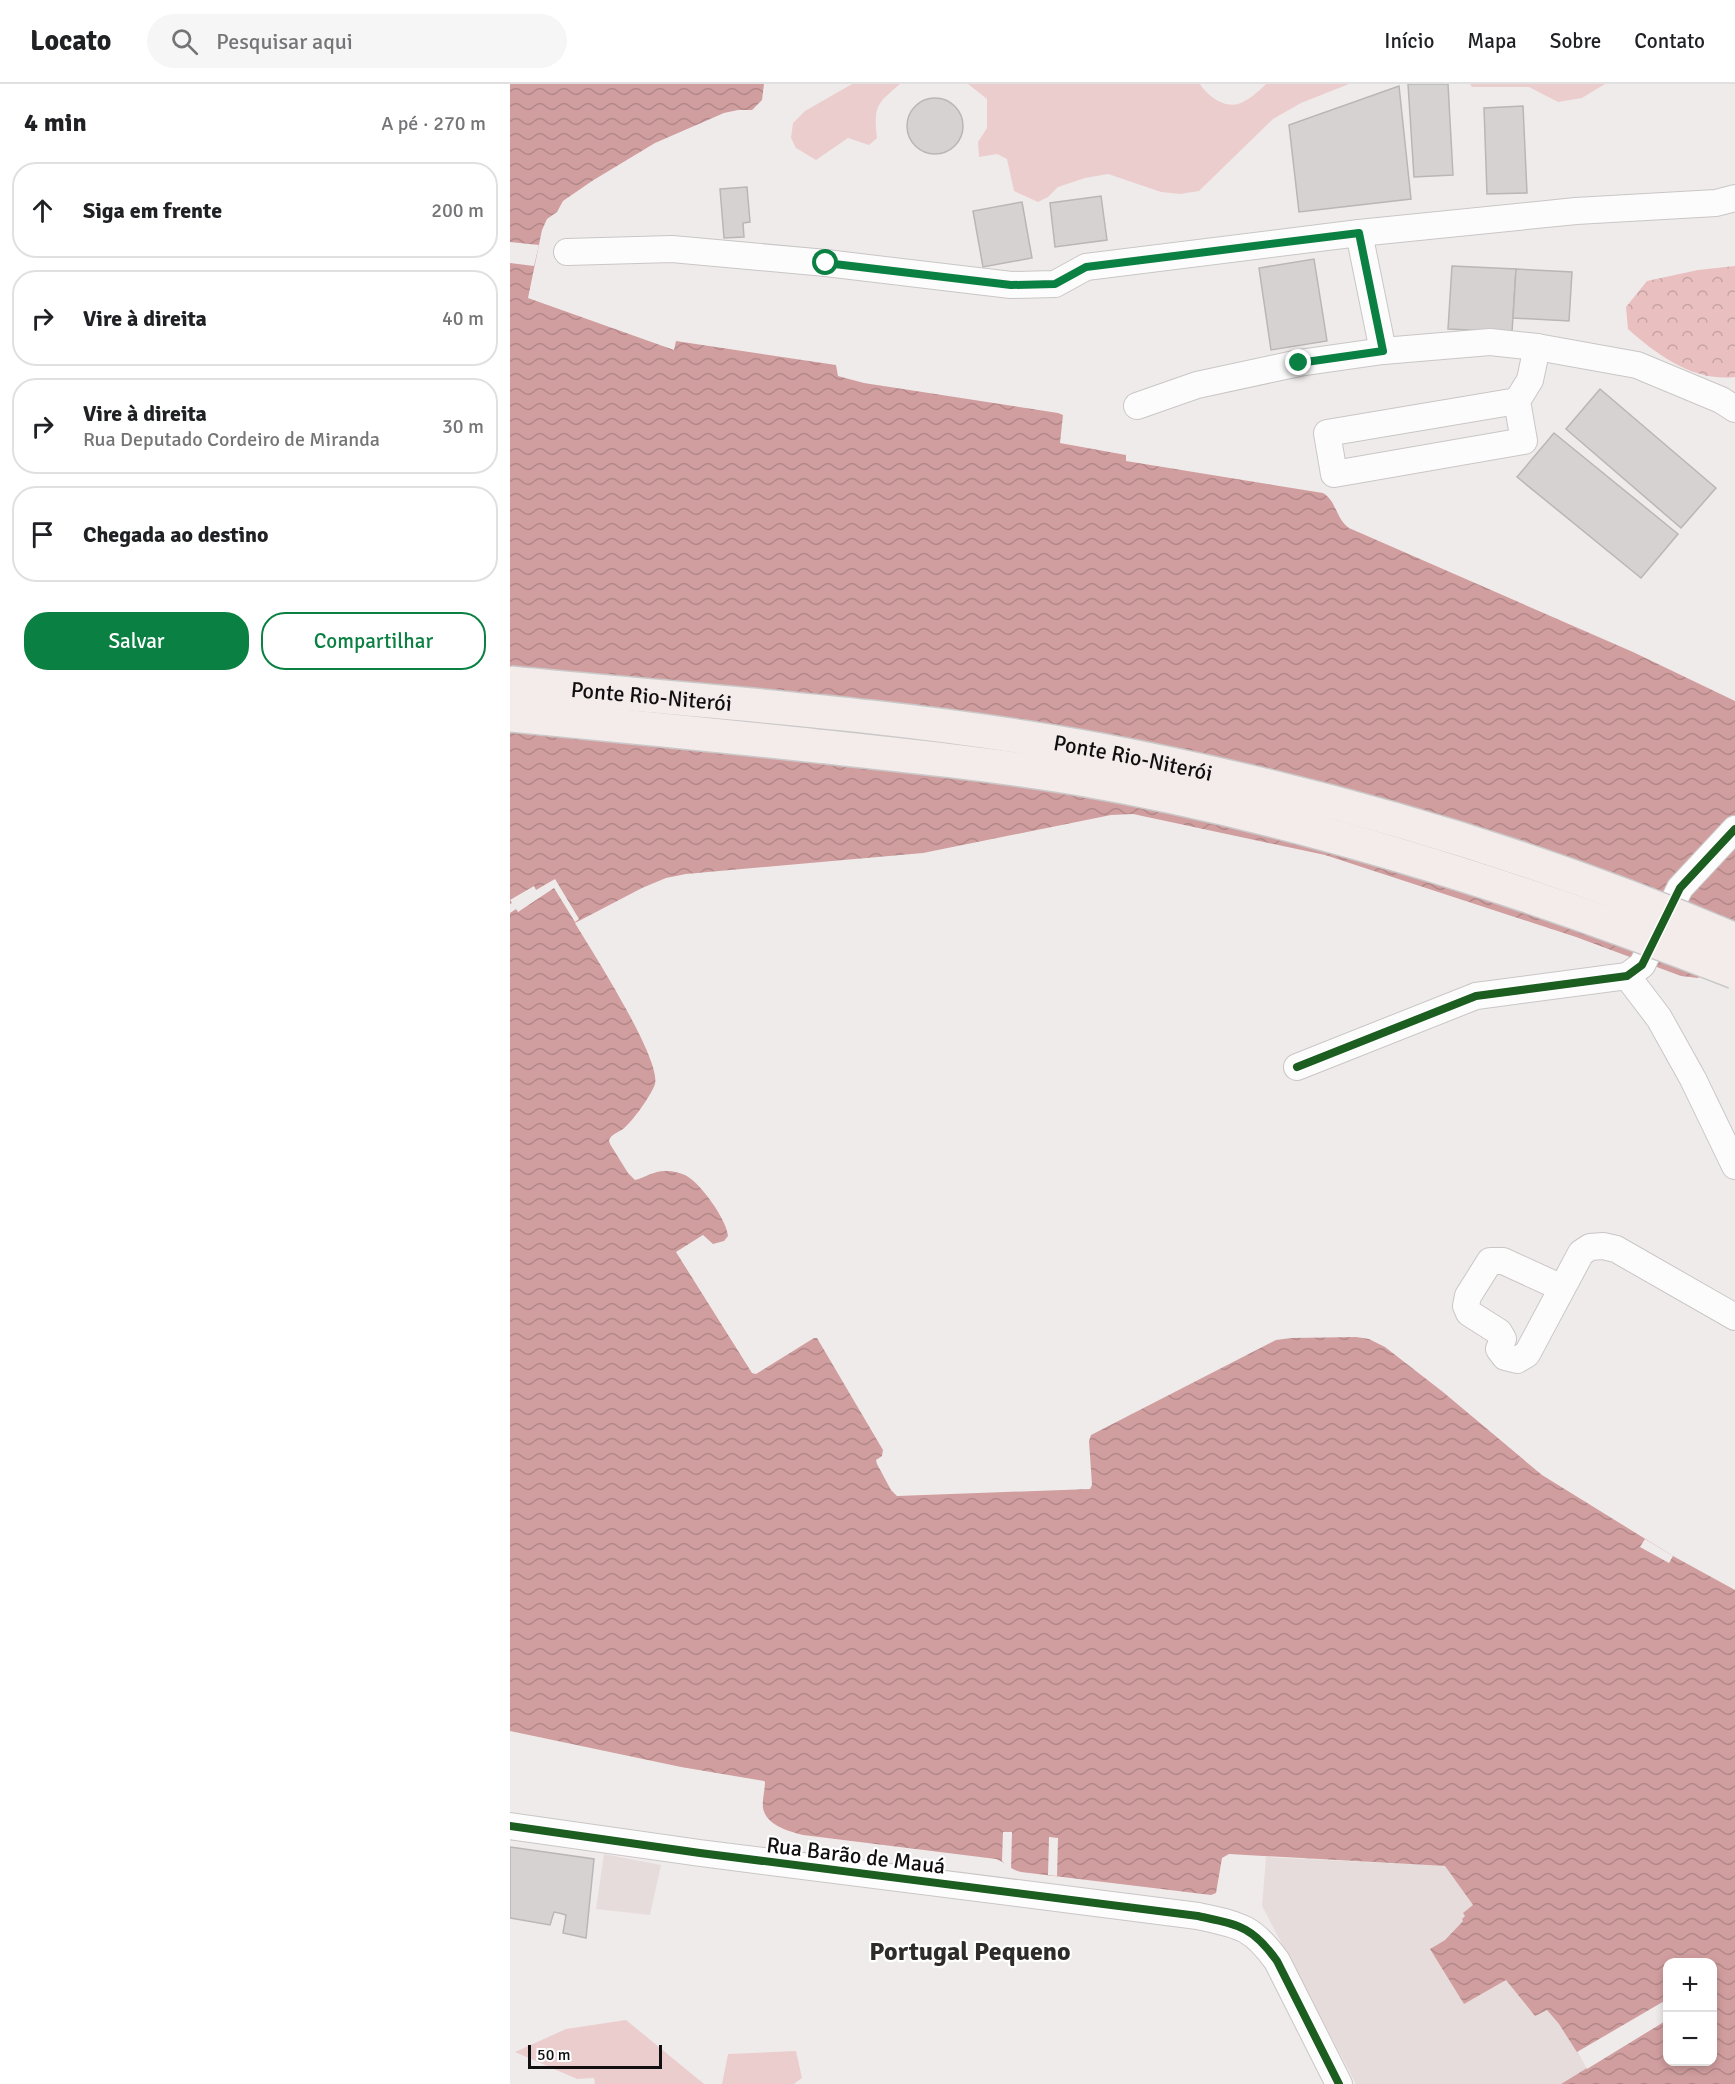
<!DOCTYPE html>
<html lang="pt">
<meta charset="utf-8">
<style>
:root{--surface:#fff;--page:#f6f6f6;--text:#202124;--muted:#757577;--line:#e0e0e0;--accent:#0b8043}
body{margin:0;font-family:Signika,sans-serif;background:var(--page);color:var(--text)}
.controls{position:absolute;right:18px;bottom:18px;display:grid;overflow:hidden;border-radius:12px;box-shadow:0 3px 9px #0003}
.controls button{width:54px;height:54px;display:grid;place-items:center;padding:0;border:0;border-bottom:2px solid var(--line);background:var(--surface);color:var(--text);font:30px sans-serif}
.scale{position:absolute;left:18px;bottom:15px;width:134px;box-sizing:border-box;padding-left:6px;border:3px solid #110f0f;border-top:0;font-size:16px;line-height:21px;white-space:nowrap;color:#110f0f;-webkit-text-stroke:4px #fff;paint-order:stroke}
.stop{position:absolute;width:18px;height:18px;margin:-14px;border:4px solid #0b8043;border-radius:50%;background:#fff}
.stop.end{background:#0b8043;border-color:#fff;box-shadow:0 2px 6px #0008}
.list{margin:0;padding:0;list-style:none}
h2{display:flex;justify-content:space-between;align-items:center;height:78px;margin:0;padding:0 24px;font-size:26px}
h2 small{font-size:20px;font-weight:400;color:var(--muted)}
.list li{display:grid;grid-template-columns:39px 1fr auto;gap:18px;align-items:center;box-sizing:border-box;height:96px;margin:0 12px 12px;padding:0 12px;border:2px solid var(--line);border-radius:24px}
.list b{display:block;font-size:22px;white-space:nowrap}
.list p{margin:0;font-size:20px;white-space:nowrap;color:var(--muted)}
.list em{font-size:20px;font-style:normal;color:var(--muted)}
.actions{display:flex;gap:12px;padding:18px 24px}
.actions a{flex:1;padding:14px 0;border:2px solid var(--accent);border-radius:24px;text-align:center;font-size:21px;color:var(--accent)}
.actions .main{background:var(--accent);color:#fff}
.icon{flex:none;width:33px;height:33px;fill:none;stroke:currentColor;stroke-width:2;stroke-linecap:round;stroke-linejoin:round}
.map{position:relative;flex:none;width:1225px;height:2000px;overflow:hidden}
header{display:flex;align-items:center;gap:36px;box-sizing:border-box;height:84px;padding:0 30px;background:var(--surface);border-bottom:2px solid var(--line)}
header strong{font-size:28px}
nav{display:flex;gap:33px;margin-inline-start:auto;font-size:21px}
.search{width:420px;height:54px;background:var(--page);display:flex;align-items:center;gap:15px;box-sizing:border-box;padding:0 21px;border-radius:33px;color:var(--muted);font-size:22px}
main{display:flex}
aside{flex:1;background:var(--surface)}
.map>svg:first-child{display:block}
</style>
<header>
<strong>Locato</strong>
<div class="search"><svg class="icon" aria-label="search" viewBox="0 0 24 24"><circle cx="10" cy="10" r="6"/><path d="M15 15l6 6"/></svg>Pesquisar aqui</div>
<nav><a>Início</a><a>Mapa</a><a>Sobre</a><a>Contato</a></nav>
</header>
<main>
<aside>
<h2>4 min<small>A pé · 270 m</small></h2>
<ul class="list">
<li><svg class="icon" aria-label="ahead" viewBox="0 0 24 24"><path d="M12 20V5M6 11l6-6 6 6"/></svg><div><b>Siga em frente</b></div><em>200 m</em></li>
<li><svg class="icon" aria-label="right" viewBox="0 0 24 24"><path d="M7 20v-9h11M14 6l5 5-5 5"/></svg><div><b>Vire à direita</b></div><em>40 m</em></li>
<li><svg class="icon" aria-label="right" viewBox="0 0 24 24"><path d="M7 20v-9h11M14 6l5 5-5 5"/></svg><div><b>Vire à direita</b><p>Rua Deputado Cordeiro de Miranda</p></div><em>30 m</em></li>
<li><svg class="icon" aria-label="arrive" viewBox="0 0 24 24"><path d="M6 21V4h12l-3 4 3 4H6"/></svg><div><b>Chegada ao destino</b></div></li>
</ul>
<div class="actions"><a class="main">Salvar</a><a>Compartilhar</a></div>
</aside>
<div class="map">
<svg width="1225" height="2000" viewBox="0 0 1225 2000">
<defs>
<pattern id="forest-crowns" width="20" height="18" patternUnits="userSpaceOnUse" patternTransform="scale(1.5)"><rect width="20" height="18" fill="#e9bfc0"/><path d="M2 6a3 3 0 1 1 6 0M12 15a3 3 0 1 1 6 0" fill="none" stroke="#c7a3a4"/></pattern>
<pattern id="water-waves" width="16" height="10" patternUnits="userSpaceOnUse" patternTransform="scale(1.5)"><rect width="16" height="10" fill="#d19e9f"/><path d="M0 5q4-4 8 0t8 0" fill="none" stroke="#b28788"/></pattern>
</defs>
<rect width="100%" height="100%" fill="#f0ebeb"/>
<g fill="#e7dcdc">
<polygon points="94,1770 151,1781 140,1831 86,1825"/>
<polygon points="756,1773 935,1782 963,1821 954,1829 955,1832 953,1837 935,1856 920,1865 996,1896 1037,1926 1049,1940 1157,1936 1051,2000 846,2000 752,1822"/>
</g>
<g fill="#eccdcd">
<path d="M342,0H390C365,21 364,23 367,54L359,61L338,54L306,76L286,64L281,54L283,39L295,27Z"/>
<path d="M458,0H690C697,11 713,24 728,20C738,17 749,7 756,0H839L791,19L763,35L689,107L670,110L651,108L598,90L575,94L548,103L538,113L528,118L504,107L497,75L487,70L469,73L468,58L477,44V15Z"/>
<polygon points="960,0 1095,0 1072,14 1048,18 1019,3 962,3"/>
<polygon points="116,1936 194,2000 85,2000 84,1994 67,1995 5,1968 56,1945"/>
<polygon points="286,1967 292,1994 284,2000 212,2000 218,1970"/>
</g>
<path fill="url(#forest-crowns)" d="M1225,182V293C1184,298 1147,271 1118,245L1116,223L1137,197L1188,186Z"/>
<path fill="url(#water-waves)" fill-rule="evenodd" d="M0,0H254L252,16L242,26H228L214,29L145,59L82,97L53,117L47,128L37,135L32,146L18,214L164,266L166,257L326,281L328,292L354,299L548,329L553,331L550,359L616,371V377L813,409C826,416 826,435 839,444L1123,568L1225,617V849L1188,894L1171,892L1066,853L815,771L623,730L601,731L413,769L176,790L156,794L132,804L65,839C81,866 151,974 145,1000C141,1012 122,1038 113,1045C107,1049 102,1050 99,1056L100,1060L118,1089L125,1096C136,1093 145,1086 157,1087C163,1087 170,1089 175,1091C190,1098 217,1136 218,1152L214,1157L203,1160L193,1151L166,1168L242,1289L246,1290L304,1254H307L373,1366L372,1372L366,1376L367,1380L381,1406L387,1412L580,1405L582,1401L579,1357L581,1351L766,1256L781,1254L846,1253L859,1255L875,1263L933,1308L1032,1391L1163,1472L1225,1506V2000H1051L1077,1984L1049,1940L1037,1926L1025,1932L996,1896L954,1920L920,1865L935,1856L953,1837L952,1835L955,1832L953,1829L963,1821L935,1782L719,1770L712,1774L706,1809L701,1811L511,1788C500,1786 496,1778 486,1775L293,1751C278,1747 256,1741 253,1724C252,1716 255,1706 255,1698L254,1697L171,1683L0,1647ZM1158,1878H1202V1978H1158Z"/>
<g fill="#f0ebeb">
<polygon points="0,158 29,161 24,182 0,179"/>
<polygon points="45,795 69,835 65,838 44,804 8,828 6,825 0,829 0,820 2,819 0,816 24,802 26,806"/>
<polygon points="1135,1455 1163,1472 1159,1479 1130,1463"/>
<polygon points="493,1748 502,1748 501,1786 492,1777"/>
<polygon points="539,1753 548,1754 547,1792 538,1791"/>
<polygon points="1156,1916 1157,1936 1077,1985 1067,1968"/>
</g>
<g fill="#d6d2d2" stroke="#b9b6b6" stroke-width="1.5">
<polygon points="898,0 938,0 943,91 904,93"/>
<polygon points="889,2 901,115 789,128 779,41"/>
<circle cx="425" cy="42" r="28"/>
<polygon points="1013,22 1017,109 977,110 974,24"/>
<polygon points="237,103 240,138 233,139 234,153 214,154 210,105"/>
<polygon points="591,112 597,156 545,163 540,119"/>
<polygon points="512,118 522,174 473,183 463,127"/>
<polygon points="804,175 817,257 761,266 749,184"/>
<polygon points="942,182 1006,185 1002,248 938,245"/>
<polygon points="1006,185 1062,188 1059,237 1003,234"/>
<polygon points="1090,305 1206,404 1171,444 1056,345"/>
<polygon points="1044,349 1168,450 1131,494 1007,393"/>
<polygon points="0,1763 84,1775 76,1854 53,1849 56,1831 49,1829 44,1828 40,1841 0,1834"/>
</g>
<g fill="none" stroke-linecap="round" stroke-linejoin="round">
<g stroke="#cac6c6" stroke-width="28">
<g id="minor">
<polyline points="849,149 873,267"/>
<polyline points="57,168 162,165 316,179 501,201 545,200 576,183 849,149 1066,127 1206,119 1225,114"/>
<polyline points="1007,317 1014,357 824,390 817,349 1007,317 1020,296 1027,263"/>
<polyline points="627,322 687,301 789,279 873,267 980,258 1027,263 1127,281 1211,316 1225,325"/>
<polyline points="1117,892 1149,934 1183,995 1225,1082"/>
<polyline points="787,983 966,912 1117,892 1132,881 1170,804 1225,745"/>
<polyline points="1052,1204 993,1177 980,1177 958,1212 956,1222 959,1229 989,1248 993,1255 989,1265 995,1273 1007,1276 1017,1270 1071,1169 1080,1163 1093,1162 1106,1165 1225,1233"/>
<path d="M0,1742L190,1769L688,1832C729,1841 742,1842 767,1877L829,2000"/>
</g>
</g>
<use href="#minor" stroke="#fdfcfc" stroke-width="26"/>
<g stroke="#cac8c8" stroke-width="36" stroke-linecap="butt">
<g id="highway-bridge">
<path id="s1" d="M0,599C197,618 395,630 590,666C807,707 1022,769 1225,856"/>
<path d="M0,631C96,640 193,650 289,660C381,670 474,679 565,694C791,733 1012,804 1225,888"/>
</g>
</g>
<use href="#highway-bridge" stroke="#f4ebeb" stroke-width="33"/>
<g stroke="#fff" stroke-width="11">
<g id="cycleway">
<polyline points="787,983 966,912 1117,892 1132,881 1170,804 1225,745"/>
<path d="M0,1742L190,1769L688,1832C729,1841 742,1842 767,1877L829,2000"/>
</g>
</g>
<use href="#cycleway" stroke="#1b5e20" stroke-width="8"/>
</g>
<g fill="none" stroke-linecap="round" stroke-linejoin="round">
<polyline stroke="#0b8043" stroke-width="8" points="316,179 501,201 545,200 576,183 849,149 873,267 789,279"/>
</g>
<g text-anchor="middle" stroke-width="4.5" stroke-linejoin="round" paint-order="stroke">
<g font-size="22" fill="#110f0f" stroke="#fff">
<text dy="8" stroke="none"><textPath href="#s1" startOffset="142">Ponte Rio-Niterói</textPath></text>
<text dy="8" stroke="none"><textPath href="#s1" startOffset="628">Ponte Rio-Niterói</textPath></text>
<text transform="translate(346 1771) rotate(7)" y="8">Rua Barão de Mauá</text>
</g>
<g font-size="26" font-weight="bold" fill="#302b2b" stroke="#fff">
<text x="460" y="1876">Portugal Pequeno</text>
</g>
</g>
</svg>
<div class="controls">
<button>+</button>
<button>−</button>
</div>
<div class="scale">50 m</div>
<div class="stop" style="left:316px;top:179px"></div>
<div class="stop end" style="left:789px;top:279px"></div>
</div>
</main>
